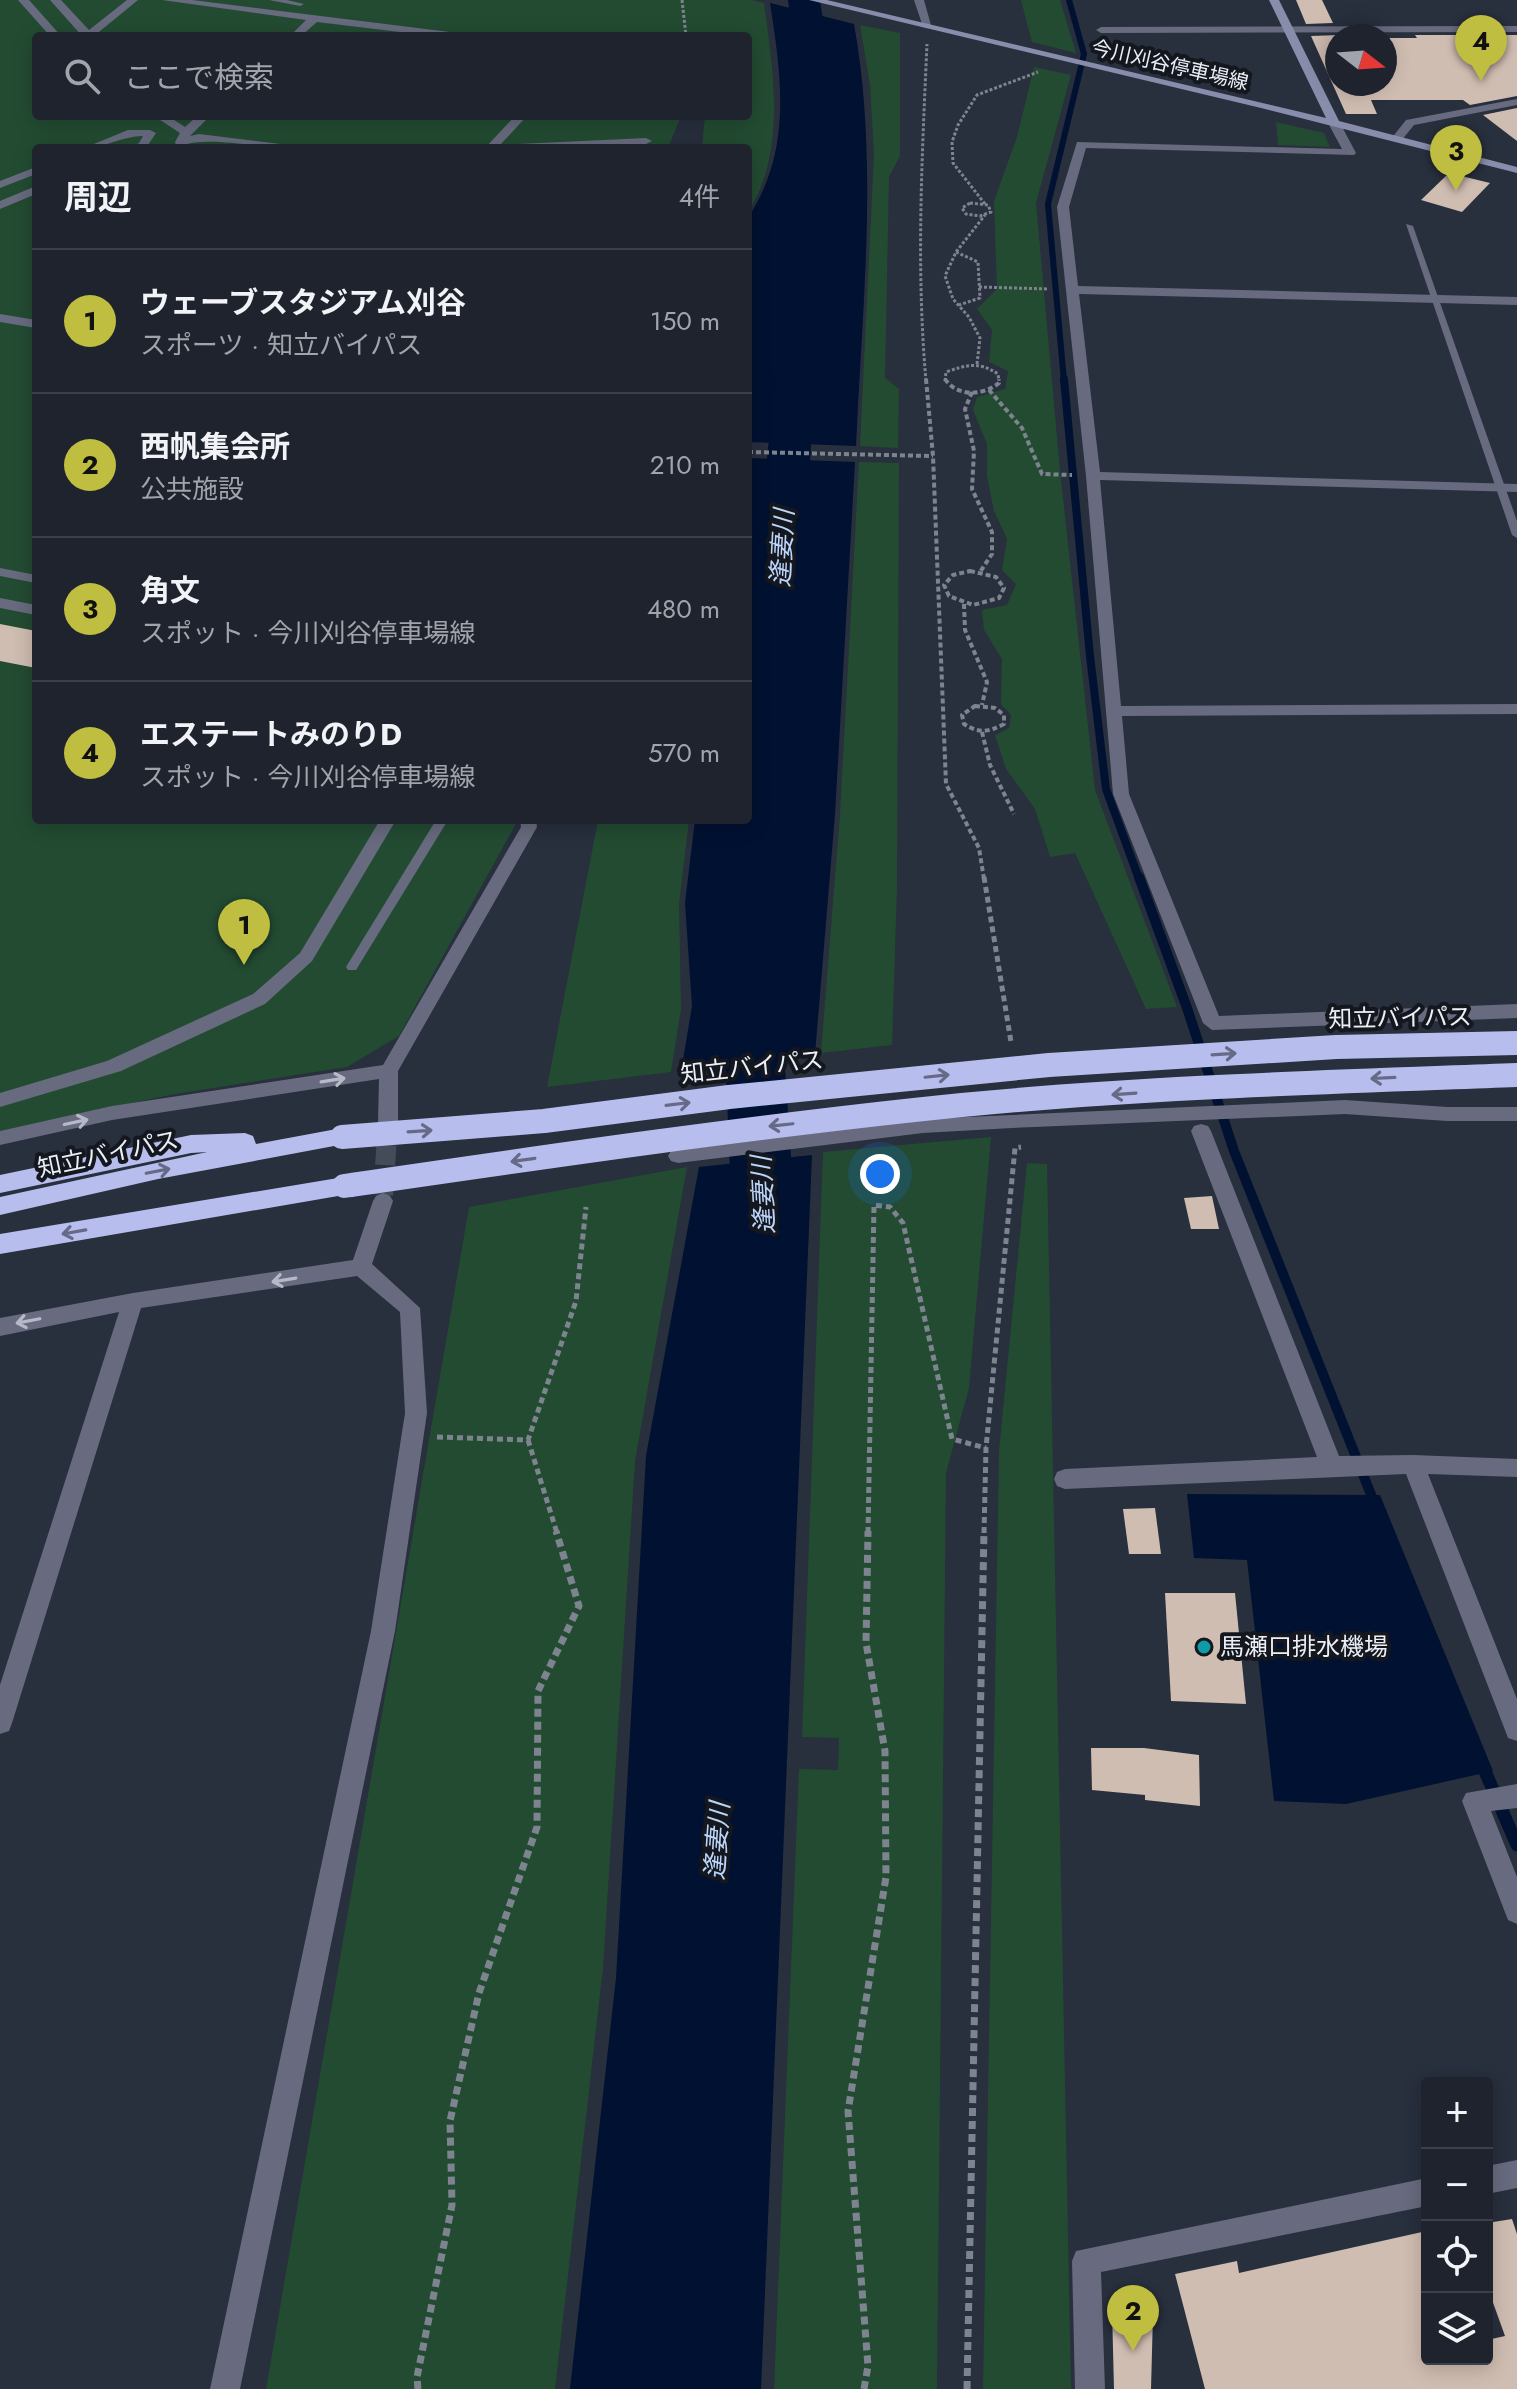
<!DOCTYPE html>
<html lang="ja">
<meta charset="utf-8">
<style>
:root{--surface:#1e232e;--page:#2b2f3a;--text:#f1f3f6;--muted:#a1a4aa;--line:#3c404a;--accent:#c0be41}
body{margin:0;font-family:Jost,"Noto Sans JP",sans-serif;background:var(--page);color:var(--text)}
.controls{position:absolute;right:24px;bottom:24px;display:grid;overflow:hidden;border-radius:8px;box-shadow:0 4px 20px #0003}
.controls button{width:72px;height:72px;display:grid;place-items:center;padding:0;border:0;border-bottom:2px solid var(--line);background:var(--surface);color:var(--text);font:40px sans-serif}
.compass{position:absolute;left:1325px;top:24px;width:72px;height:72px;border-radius:50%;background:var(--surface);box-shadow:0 4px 20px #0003;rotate:107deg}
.you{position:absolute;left:880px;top:1174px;width:28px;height:28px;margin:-20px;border:6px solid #fff;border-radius:50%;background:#1a73e8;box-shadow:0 0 0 12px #1a73e833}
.badge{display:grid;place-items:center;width:52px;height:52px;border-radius:50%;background:var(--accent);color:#111;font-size:26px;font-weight:700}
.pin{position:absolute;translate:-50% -66px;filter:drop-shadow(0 2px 4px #0008)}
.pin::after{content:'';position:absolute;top:42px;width:28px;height:24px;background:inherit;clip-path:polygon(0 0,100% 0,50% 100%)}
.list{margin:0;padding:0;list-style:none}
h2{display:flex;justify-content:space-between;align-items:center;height:104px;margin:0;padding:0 32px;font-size:34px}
h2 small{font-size:26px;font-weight:400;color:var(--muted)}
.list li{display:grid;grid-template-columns:52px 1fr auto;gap:24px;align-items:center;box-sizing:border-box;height:144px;padding:0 32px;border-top:2px solid var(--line)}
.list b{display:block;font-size:30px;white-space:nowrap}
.list p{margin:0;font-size:26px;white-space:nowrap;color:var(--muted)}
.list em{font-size:26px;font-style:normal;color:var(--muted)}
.icon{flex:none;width:44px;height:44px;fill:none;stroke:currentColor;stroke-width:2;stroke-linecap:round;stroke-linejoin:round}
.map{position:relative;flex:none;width:1517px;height:2389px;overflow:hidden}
.search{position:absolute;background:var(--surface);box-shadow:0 4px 20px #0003;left:32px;top:32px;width:720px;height:88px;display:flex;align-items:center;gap:20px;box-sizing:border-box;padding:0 28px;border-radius:8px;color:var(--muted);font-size:30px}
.panel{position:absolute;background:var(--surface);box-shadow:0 4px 20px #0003;left:32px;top:144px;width:720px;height:680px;border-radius:8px}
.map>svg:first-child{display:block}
</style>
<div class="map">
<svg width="1517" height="2389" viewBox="0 0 1517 2389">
<rect width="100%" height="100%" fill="#282f3d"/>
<g fill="#234b32">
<path d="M0,0H752L764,3C773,70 787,152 748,212V148H702L705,116H748V36H36V116H681L668,148H36V820H518L399,1036L347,1067L175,1094L0,1131Z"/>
<polygon points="1021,0 1060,0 1076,53 1032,42"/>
<polygon points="860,25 900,33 900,156 889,177 885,378 899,389 898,448 860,446 874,154 870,85"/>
<polygon points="1034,67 1071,75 1036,203 1060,471 1095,790 1177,1007 1146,1009 1075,853 1050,857 1035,809 1006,769 995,735 1009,728 1011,715 1001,704 1002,659 984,630 982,610 1007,605 1016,584 1002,570 1007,539 994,511 987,476 987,444 973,410 977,397 1005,389 1008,371 989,362 992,330 977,309 997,289 994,201 1017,137"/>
<polygon points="1276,122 1324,133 1330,147 1278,145"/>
<polygon points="859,462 899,463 897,888 892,1045 821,1053 840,815"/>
<polygon points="598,820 689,820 679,904 681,1009 671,1072 547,1087"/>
<polygon points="991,1137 969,1388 946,1473 937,2389 774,2389 799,1769 838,1770 839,1738 802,1737 823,1152"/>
<polygon points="1027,1163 1047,1164 1071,2389 983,2389 999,1451"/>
<polygon points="687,1167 635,1461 603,1968 555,2389 266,2389 469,1207"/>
</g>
<g fill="#001131">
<path d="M770,3L854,24C879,162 862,306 856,446L748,442V218C792,150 782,80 770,3Z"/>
<polygon points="748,458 855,462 835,814 815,1054 681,1072 692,1006 685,903 695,820 748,820"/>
<polygon points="812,1155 761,2389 570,2389 616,1978 646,1456 699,1167"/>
<polygon points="1187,1494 1380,1495 1493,1771 1346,1804 1274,1801 1247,1560 1194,1558"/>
</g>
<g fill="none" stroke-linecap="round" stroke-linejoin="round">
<polyline stroke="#001131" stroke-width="6" points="1064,381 1048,204 1084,54 1069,0"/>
<polyline stroke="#001131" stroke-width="8" points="1064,379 1090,656 1106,789 1139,879"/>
<polyline stroke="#001131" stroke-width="10" points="1139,877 1187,1008 1234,1151 1376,1507"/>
<polyline stroke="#001131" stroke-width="13" points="1481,1762 1517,1845"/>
<g fill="#001131" fill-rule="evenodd">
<polygon points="788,0 820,0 834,95 829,102 817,105 805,102 800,95"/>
<polygon points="797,349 811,352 817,361 804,546 797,556 781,560 765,556 758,546 777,361 783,352"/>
<polygon points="755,955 775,961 783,975 782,1024 797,1245 787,1263 765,1270 743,1263 733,1245 724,1024 727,975 735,961"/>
</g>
</g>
<g fill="#d0bdb2">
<polygon points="1296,0 1322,0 1333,23 1306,24"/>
<polygon points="1339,35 1337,84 1385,84 1385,38 1417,38 1415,35 1517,35 1517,96 1470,105 1463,100 1371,100 1377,114 1346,114 1311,36"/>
<polygon points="1517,108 1517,141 1483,115"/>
<polygon points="1449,173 1490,183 1462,212 1421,200"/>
<polygon points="0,624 36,631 36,668 0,661"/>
<polygon points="1212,1196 1219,1229 1191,1229 1184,1198"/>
<polygon points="1155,1508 1161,1554 1129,1554 1123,1509"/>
<polygon points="1165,1593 1235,1593 1246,1704 1171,1701"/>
<polygon points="1091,1748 1144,1748 1199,1755 1200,1806 1145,1800 1145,1795 1092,1790"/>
<polygon points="1512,2219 1517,2234 1517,2389 1205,2389 1175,2274 1237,2261 1239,2273 1422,2232 1427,2246 1427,2359 1487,2359 1487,2340 1505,2336 1487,2286 1487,2223"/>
<polygon points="1112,2310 1153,2314 1151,2389 1114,2389"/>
</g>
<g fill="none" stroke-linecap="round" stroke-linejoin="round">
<polyline stroke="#454c59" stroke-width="20" stroke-dasharray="20 10" stroke-linecap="butt" points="383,1195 388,1123"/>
<g stroke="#7e848f" stroke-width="3" stroke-dasharray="3 2" stroke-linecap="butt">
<polyline points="682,0 686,36"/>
<polygon points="970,203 988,205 991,212 980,216 966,214 962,208"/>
<polyline points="985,204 953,163 952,142 958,125 977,95 1038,72"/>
<polyline points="956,252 978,262 980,298 959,305"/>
<polyline points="979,287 1049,289"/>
<polyline points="977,364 980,338 969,317 953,299 945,276 956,252 985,215"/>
<path d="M926,381C916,268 922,157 927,44"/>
<path d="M945,381L946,372C966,365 979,361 998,374L999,381"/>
</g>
<g stroke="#7e848f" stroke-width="4" stroke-dasharray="5 3" stroke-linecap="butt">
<polyline points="926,379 933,456 946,784 979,848 984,879"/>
<path d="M945,379C957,397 983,396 999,383V379"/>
<polyline points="989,390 1022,428 1042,474 1072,475"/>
<polyline points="972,392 965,409 974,451 972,489 992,532 992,554 980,572"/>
<polyline points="748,452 933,456"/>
<polygon points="970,571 996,577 1004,588 999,598 973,605 949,596 944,585 953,575"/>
<polyline points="964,604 965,630 987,682 982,705"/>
<path d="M975,706L995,708L1004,715V724C988,732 980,734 964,724L962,715Z"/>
<polyline points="982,732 990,765 1014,814"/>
</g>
<g stroke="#7e848f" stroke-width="5" stroke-dasharray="6 4" stroke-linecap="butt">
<polyline points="984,877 1011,1042"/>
<polyline points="437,1437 528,1440 576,1301 586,1207"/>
<polyline points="528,1440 557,1533"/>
<polyline points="868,1533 874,1205 890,1207 903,1223 952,1439 986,1448"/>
<polyline points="984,1533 986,1448 1015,1148 1021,1147"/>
</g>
<g stroke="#7e848f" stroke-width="7" stroke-dasharray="8 5" stroke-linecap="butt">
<polyline points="418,2389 417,2377 452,2205 450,2121 479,1993 537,1827 538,1691 579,1606 556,1531"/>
<polyline points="864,2389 868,2366 848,2111 886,1877 885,1751 866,1643 868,1531"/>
<polyline points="967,2389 984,1531"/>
</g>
<g fill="#686b7f" fill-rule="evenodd">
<polygon points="269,0 287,0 304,4 300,6"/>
<polygon points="1406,224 1413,226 1517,521 1517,538 1512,535"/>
<polygon points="436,820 448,820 356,970 348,970 346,967"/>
</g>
<g fill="#686b7f" fill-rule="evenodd">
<polygon points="18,0 29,0 61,36 50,36"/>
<polygon points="50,0 61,0 89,30 127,0 138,0 94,36 82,36"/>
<polygon points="162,0 192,0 458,33 463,36 433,36 317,22 301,36 290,36 306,20"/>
<polygon points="914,0 924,0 932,29 923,27"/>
<polygon points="1517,26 1517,32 1101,33 1096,30 1101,27"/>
<polygon points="1517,99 1517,105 1414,125 1401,141 1391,139 1406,120"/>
<path d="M154,116H168L185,127L197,116H210L190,136L199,134L288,145L294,148C264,148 211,137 187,144L189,148H177L175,142L180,133Z"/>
<polygon points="515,116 527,116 500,145 646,138 652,141 646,144 485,148"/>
<polygon points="1334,120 1340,123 1356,153 1354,155 1086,148 1069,207 1078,286 1517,297 1517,305 1079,294 1100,472 1517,484 1517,492 1100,480 1121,706 1517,704 1517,714 1122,716 1129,794 1219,1016 1517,1004 1517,1018 1212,1030 1203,1023 1113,794 1086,476 1057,207 1077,142 1342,149 1328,123"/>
<path d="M128,130H150L156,133L146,148H130L139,143L143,136C122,136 105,148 84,148Z"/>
<polygon points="36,167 36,174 0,188 0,181"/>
<polygon points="36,186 36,194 0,209 0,201"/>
<polygon points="0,314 36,320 36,328 0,322"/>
<polygon points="0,568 36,575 36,583 0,576"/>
<polygon points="0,598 36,605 36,615 0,608"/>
<polygon points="380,820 396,820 312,961 265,1004 121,1071 0,1107 0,1093 107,1061 253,994 300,953"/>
<polygon points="520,820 536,820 537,827 398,1071 398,1123 395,1128 388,1130 378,1123 379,1079 112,1120 0,1145 0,1131 112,1106 383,1065 521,827"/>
<polygon points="1345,1100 1447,1107 1517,1107 1517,1121 1447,1121 1345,1114 1012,1128 923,1133 678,1163 671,1161 668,1156 671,1151 678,1149 923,1119"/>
<polygon points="1201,1124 1208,1126 1211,1131 1339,1456 1413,1455 1517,1459 1517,1477 1428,1474 1517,1699 1517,1741 1508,1738 1505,1730 1406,1474 1065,1489 1057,1486 1054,1479 1057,1472 1065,1469 1317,1457 1191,1131 1194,1126"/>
<polygon points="383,1193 390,1196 393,1201 372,1264 420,1308 427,1413 395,1631 240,2389 210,2389 371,1631 405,1413 400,1312 357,1276 141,1308 12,1723 9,1731 0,1734 0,1685 119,1312 0,1336 0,1318 133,1293 353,1260 373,1201 376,1196"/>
<polygon points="1517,1784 1517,1808 1491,1811 1517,1877 1517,1924 1508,1920 1462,1801 1466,1793"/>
<polygon points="1517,2160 1517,2188 1487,2194 1487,2166"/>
<polygon points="1427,2178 1427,2206 1101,2272 1105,2389 1075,2389 1072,2261 1076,2251"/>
</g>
<polygon fill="#888dac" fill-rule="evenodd" points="809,0 827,0 1326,118 1269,0 1279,0 1339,121 1517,167 1517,173 1261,108"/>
<g fill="#b7beee" fill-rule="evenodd">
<polygon points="342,1128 350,1131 354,1137 350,1143 158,1179 0,1215 0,1197 207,1152 191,1153 0,1193 0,1175 191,1135 245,1133 253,1136 256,1144"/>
<polygon points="344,1177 352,1180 356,1186 352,1192 344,1195 0,1254 0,1234"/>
</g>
<g stroke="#b7beee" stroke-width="24">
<polyline points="342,1137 544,1121 729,1097 1049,1065 1336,1047 1517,1043"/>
<path d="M344,1186C550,1156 755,1126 962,1105C1146,1087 1332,1082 1517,1075"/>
</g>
</g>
<defs><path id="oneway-shaft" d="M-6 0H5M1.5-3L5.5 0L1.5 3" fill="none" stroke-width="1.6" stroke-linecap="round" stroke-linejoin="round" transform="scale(2)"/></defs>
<g stroke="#666a86">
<use href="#oneway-shaft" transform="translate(1224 1054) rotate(-4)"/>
<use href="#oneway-shaft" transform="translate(937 1076) rotate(-6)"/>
<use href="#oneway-shaft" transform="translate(1383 1078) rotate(177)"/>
<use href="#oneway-shaft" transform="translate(1124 1094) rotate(176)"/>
<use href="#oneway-shaft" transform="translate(678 1104) rotate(-7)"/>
<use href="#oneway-shaft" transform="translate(781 1125) rotate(174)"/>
<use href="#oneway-shaft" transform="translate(420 1131) rotate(-4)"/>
<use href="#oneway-shaft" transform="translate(523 1160) rotate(172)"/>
<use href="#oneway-shaft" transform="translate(158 1171) rotate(-11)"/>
<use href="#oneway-shaft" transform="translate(74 1232) rotate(170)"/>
</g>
<g stroke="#b6bac8">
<use href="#oneway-shaft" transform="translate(333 1080) rotate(-9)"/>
<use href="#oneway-shaft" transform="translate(76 1122) rotate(-12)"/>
<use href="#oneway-shaft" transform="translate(284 1280) rotate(171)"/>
<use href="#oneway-shaft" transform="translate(28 1321) rotate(169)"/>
</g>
<circle fill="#0f9aa8" stroke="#14171d" stroke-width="3" cx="1204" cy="1647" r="8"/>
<g text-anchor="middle" stroke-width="8" stroke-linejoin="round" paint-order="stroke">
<g font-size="20" fill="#eaeff8" stroke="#14171d">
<text transform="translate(1170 65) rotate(13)" y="7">今川刈谷停車場線</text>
</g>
<g font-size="24" fill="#eaeff8" stroke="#14171d">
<text transform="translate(1400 1018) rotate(-1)" y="8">知立バイパス</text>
<text transform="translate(752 1067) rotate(-6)" y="8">知立バイパス</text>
<text transform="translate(108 1154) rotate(-12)" y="8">知立バイパス</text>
</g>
<g font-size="24" fill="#eaeff8" stroke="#14171d" text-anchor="start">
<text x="1220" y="1655">馬瀬口排水機場</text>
</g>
<g font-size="26" font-style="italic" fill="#bbd4fa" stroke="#14171d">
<text transform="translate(782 548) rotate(-87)" y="9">逢妻川</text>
<text transform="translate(763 1195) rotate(-93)" y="9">逢妻川</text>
<text transform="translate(717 1841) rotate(-86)" y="9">逢妻川</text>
</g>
</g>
</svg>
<div class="controls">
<button>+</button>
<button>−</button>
<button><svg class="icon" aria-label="locate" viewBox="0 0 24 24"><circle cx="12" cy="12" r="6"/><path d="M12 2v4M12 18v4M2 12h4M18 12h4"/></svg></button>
<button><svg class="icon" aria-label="layers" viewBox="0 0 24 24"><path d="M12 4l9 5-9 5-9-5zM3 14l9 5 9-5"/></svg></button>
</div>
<svg class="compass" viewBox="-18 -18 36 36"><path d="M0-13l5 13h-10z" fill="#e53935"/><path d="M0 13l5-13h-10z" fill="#a1a4aa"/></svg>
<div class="you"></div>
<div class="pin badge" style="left:244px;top:965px">1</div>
<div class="pin badge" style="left:1133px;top:2351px">2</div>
<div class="pin badge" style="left:1456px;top:191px">3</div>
<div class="pin badge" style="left:1481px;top:81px">4</div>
<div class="search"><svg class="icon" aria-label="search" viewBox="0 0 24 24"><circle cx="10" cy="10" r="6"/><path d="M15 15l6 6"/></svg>ここで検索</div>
<section class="panel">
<h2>周辺<small>4件</small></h2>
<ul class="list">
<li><span class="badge">1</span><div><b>ウェーブスタジアム刈谷</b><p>スポーツ · 知立バイパス</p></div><em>150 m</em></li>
<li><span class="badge">2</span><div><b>西帆集会所</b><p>公共施設</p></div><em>210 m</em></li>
<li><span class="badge">3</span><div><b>角文</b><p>スポット · 今川刈谷停車場線</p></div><em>480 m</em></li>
<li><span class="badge">4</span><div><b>エステートみのりD</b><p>スポット · 今川刈谷停車場線</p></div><em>570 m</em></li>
</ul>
</section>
</div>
